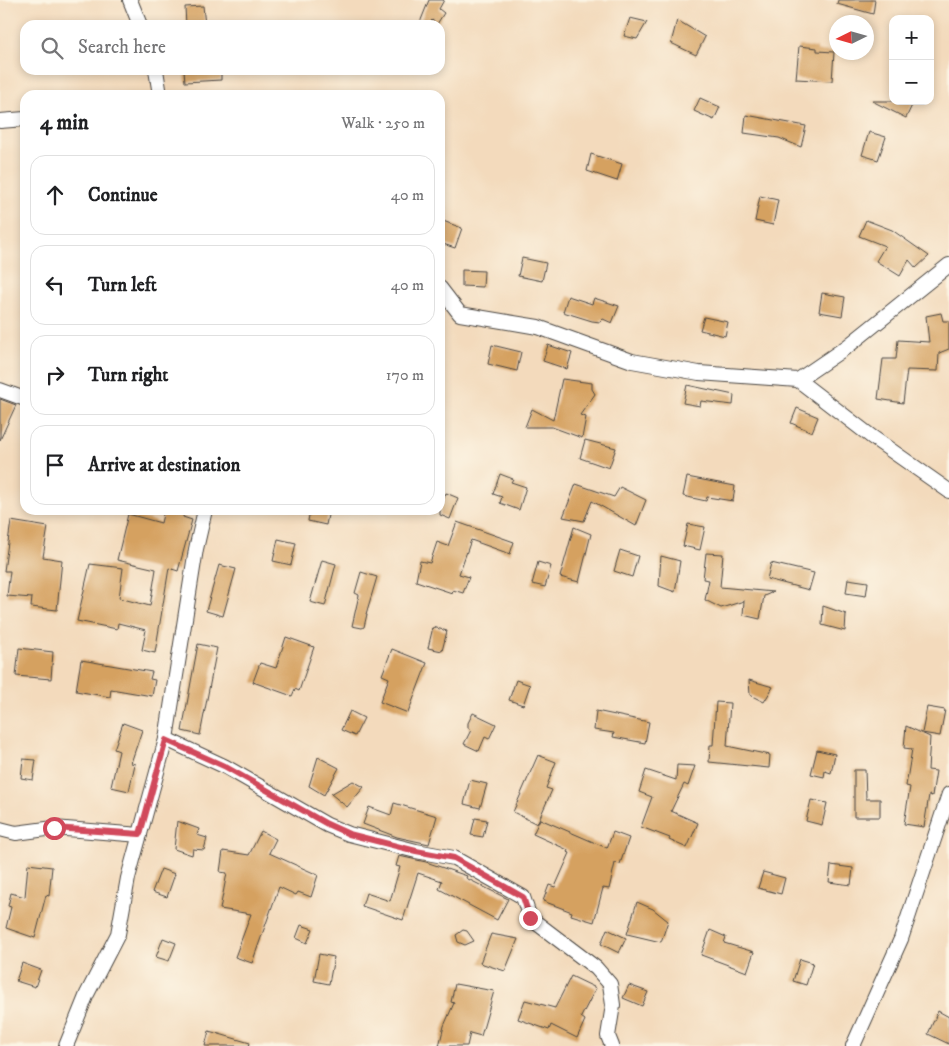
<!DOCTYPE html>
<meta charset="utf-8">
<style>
:root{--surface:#fff;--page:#f2f2f2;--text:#202124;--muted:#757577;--line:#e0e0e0}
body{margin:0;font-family:"IM FELL DW Pica",serif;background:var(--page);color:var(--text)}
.controls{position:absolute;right:15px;top:15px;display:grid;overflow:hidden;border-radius:10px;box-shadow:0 2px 8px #0003}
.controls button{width:45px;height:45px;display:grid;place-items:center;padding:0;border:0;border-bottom:1px solid var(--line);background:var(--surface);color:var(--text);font:25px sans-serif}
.compass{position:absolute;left:829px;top:15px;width:45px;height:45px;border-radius:50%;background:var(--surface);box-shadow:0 2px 8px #0003;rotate:265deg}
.stop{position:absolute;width:15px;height:15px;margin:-11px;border:4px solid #d1495b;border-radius:50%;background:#fff}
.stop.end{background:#d1495b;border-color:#fff;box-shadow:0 1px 5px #0008}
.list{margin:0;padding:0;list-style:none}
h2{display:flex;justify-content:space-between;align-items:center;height:65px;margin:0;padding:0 20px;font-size:21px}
h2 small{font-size:16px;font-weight:400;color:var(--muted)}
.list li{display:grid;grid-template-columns:32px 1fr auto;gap:15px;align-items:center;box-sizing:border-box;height:80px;margin:0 10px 10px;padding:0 10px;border:1px solid var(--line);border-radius:15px}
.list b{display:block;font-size:19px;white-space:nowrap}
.list em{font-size:16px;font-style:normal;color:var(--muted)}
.icon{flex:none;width:28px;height:28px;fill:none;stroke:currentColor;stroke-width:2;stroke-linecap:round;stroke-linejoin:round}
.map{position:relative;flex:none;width:949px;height:1046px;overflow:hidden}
.search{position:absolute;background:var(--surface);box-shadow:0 2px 8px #0003;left:20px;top:20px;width:425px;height:55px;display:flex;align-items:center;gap:12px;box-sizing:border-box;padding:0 18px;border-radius:15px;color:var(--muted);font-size:19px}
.panel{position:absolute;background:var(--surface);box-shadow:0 2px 8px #0003;left:20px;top:90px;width:425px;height:425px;border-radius:15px}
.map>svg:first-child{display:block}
</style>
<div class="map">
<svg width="949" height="1046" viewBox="0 0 949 1046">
<rect width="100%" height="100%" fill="#fcf5e5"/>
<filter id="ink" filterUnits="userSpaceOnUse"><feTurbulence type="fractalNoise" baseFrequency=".02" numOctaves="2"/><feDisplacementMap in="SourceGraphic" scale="10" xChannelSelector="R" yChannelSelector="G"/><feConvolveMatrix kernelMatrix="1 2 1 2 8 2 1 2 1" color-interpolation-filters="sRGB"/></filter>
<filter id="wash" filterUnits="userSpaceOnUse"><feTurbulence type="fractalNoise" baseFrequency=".0096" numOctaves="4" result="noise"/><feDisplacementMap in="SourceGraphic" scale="20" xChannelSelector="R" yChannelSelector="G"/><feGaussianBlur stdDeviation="1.12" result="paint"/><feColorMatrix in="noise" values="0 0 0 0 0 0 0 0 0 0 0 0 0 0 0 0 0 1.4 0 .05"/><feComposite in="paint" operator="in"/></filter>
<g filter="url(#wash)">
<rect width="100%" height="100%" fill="#f3dabc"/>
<g id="blocks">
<g fill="#d5a160">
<polygon points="429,0 444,0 439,9 444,13 437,24 432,20 429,25 419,25"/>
<polygon points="838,0 875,0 873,14 837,4"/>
<polygon points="203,6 205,25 186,25 185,7"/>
<polygon points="630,18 647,22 637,39 624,36"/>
<polygon points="677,20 705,37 696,55 671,43"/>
<polygon points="799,46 817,48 817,51 834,52 832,81 796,79"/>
<polygon points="184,70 221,70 221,80 185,82"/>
<polygon points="700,98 720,107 714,120 694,111"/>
<polygon points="872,101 914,101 906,118"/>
<polygon points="746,115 806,126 801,147 779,138 744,133"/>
<polygon points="869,132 886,137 878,160 862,155"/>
<polygon points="591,154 622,164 617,181 587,171"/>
<polygon points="760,196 778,200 773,225 755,221"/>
<polygon points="866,220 892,230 929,256 916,268 909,260 900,276 876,261 885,246 859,236"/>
<polygon points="443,221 462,228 455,248 440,243 440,230"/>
<polygon points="522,258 546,263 542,281 518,276"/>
<polygon points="462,270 484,271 483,287 462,286"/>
<polygon points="822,293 845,297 842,316 819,312"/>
<polygon points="568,296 592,304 594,298 619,306 612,323 603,319 600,322 592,321 563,312"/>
<polygon points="941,313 943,321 949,321 949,349 939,353 938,371 907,370 903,403 878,399 883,359 896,359 898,340 929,342 926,316"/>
<polygon points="704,317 728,322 725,336 700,330"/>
<polygon points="492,345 521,352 517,371 488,364"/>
<polygon points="548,345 572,353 567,369 543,361"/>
<polygon points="562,379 592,383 592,389 595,394 580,415 586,417 582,438 552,427 525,427 532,409 553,420"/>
<polygon points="687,385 734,395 733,405 701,401 700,406 683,403"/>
<polygon points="0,399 16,405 0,440"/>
<polygon points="797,408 818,417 812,432 791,423"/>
<polygon points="585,440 616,448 609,468 580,458"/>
<polygon points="500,474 513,479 511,482 526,487 519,510 500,503 502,497 493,494"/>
<polygon points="687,477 735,486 733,501 707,497 706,501 683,496"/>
<polygon points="576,484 614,497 620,487 646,500 636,526 592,501 584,521 563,517"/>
<polygon points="446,493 458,498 450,519 440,515 440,497 444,498"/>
<polygon points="164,510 184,510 183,517 192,520 178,571 169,568 155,653 142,650 146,630 118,623 117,629 77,621 90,564 123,568 119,598 150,606 156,569 117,560 128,514 161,523"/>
<polygon points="310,510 329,510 326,525 308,521"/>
<polygon points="11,521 48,527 43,557 62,560 57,610 31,607 32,598 7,596 10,571 4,571"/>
<polygon points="457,522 514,542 510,554 471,540 459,574 469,577 463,593 453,590 452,593 416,581 420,561 430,563 437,542 448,546"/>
<polygon points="688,524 705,527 700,550 683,546"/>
<polygon points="574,527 591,534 579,582 560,577"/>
<polygon points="278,539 296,543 291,565 273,561"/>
<polygon points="620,550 638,556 632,577 614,571"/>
<polygon points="706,553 723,554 720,587 773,592 764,596 760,619 743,615 744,601 721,608 705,600 709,580 703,579"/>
<polygon points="661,556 680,561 675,592 659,586"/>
<polygon points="322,560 336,564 325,606 310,602"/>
<polygon points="538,562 551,566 545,587 532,584"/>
<polygon points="771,563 814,573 809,590 767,579"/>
<polygon points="219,565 236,569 223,616 206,611"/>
<polygon points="361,572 377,577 366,614 367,614 364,627 362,628 352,626 359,595 355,593"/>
<polygon points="848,579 868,582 866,596 846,593"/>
<polygon points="823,606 846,614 845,631 822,625"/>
<polygon points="433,627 447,631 442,651 428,648"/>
<polygon points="286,637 314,647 299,691 295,689 292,696 253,682 260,663 276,668"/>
<polygon points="198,644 217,648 200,735 182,731"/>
<polygon points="19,648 53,652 51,679 16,676"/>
<polygon points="392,649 427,663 408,713 380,702 389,678 382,675"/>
<polygon points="81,660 152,672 150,679 155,680 152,696 111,689 110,697 76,691"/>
<polygon points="516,680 530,685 523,705 509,700"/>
<polygon points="749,680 773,687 764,702 750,695"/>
<polygon points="716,702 730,703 727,746 770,755 769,768 709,762 710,745 713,745"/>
<polygon points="927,707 945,710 940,736 922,733"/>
<polygon points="350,711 364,718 355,736 341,730"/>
<polygon points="596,711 649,722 645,743 613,737 614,733 594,730"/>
<polygon points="473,713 496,724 489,739 485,737 479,751 464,744 471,730 468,728 468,723"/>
<polygon points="123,723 142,730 131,763 135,764 129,791 111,787 119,751 114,749"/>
<polygon points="906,726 930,737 928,770 936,771 932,796 929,795 924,827 904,824 910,787 906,786 912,749 904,748"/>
<polygon points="817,750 835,754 831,773 825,771 824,777 811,774"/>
<polygon points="538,755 556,762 546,788 552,790 537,824 513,812"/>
<polygon points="318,757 339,768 324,795 309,786"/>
<polygon points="23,759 36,760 33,780 21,778"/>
<polygon points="677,765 695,766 688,786 684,784 671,811 698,823 687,848 669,840 670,838 641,827 652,797 639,792 646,770 676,780"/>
<polygon points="854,770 865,770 866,799 880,799 880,817 854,817"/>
<polygon points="470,780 487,784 480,808 464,804"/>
<polygon points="353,781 364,787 347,807 331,794"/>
<polygon points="811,800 827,803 822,825 806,821"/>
<polygon points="394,803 437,816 429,844 397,837 363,824 369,807 391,815"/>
<polygon points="475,818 487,820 483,837 471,835"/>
<polygon points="540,819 607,848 613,832 629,838 620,864 615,863 609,889 603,888 594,922 571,915 572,912 543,901 549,885 555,887 570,853 567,852 568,850 533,834"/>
<polygon points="177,821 199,829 197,835 207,838 204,850 193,849 192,855 174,849"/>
<polygon points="261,831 276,839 269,853 318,875 311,897 298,892 296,895 279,887 252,963 235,957 251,914 220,909 227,873 220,872 223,851 249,855"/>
<polygon points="399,856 426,862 467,876 466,878 508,899 497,920 439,889 442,881 418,873 403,920 362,906 366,893 390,901 400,867 396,866"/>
<polygon points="28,864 52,867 49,896 46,895 35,938 6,928 11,907 8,906 11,893 25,897"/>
<polygon points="831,865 853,868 851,885 829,882"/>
<polygon points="161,869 175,874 167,897 152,892"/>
<polygon points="763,872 785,878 781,894 758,888"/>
<polygon points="637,902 653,909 668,921 661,942 627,934"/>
<polygon points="301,925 313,929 307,943 296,938"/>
<polygon points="607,929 626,938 619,953 601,944"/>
<polygon points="463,930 467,931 474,941 465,945 458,942 456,935"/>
<polygon points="710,930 726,937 724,943 754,952 747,972 701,955"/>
<polygon points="491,934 518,939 505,971 480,963"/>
<polygon points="163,938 176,943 169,961 156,957"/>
<polygon points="319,954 334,957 329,984 314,981"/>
<polygon points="800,959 813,963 806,985 793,981"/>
<polygon points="22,963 41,970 35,987 16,981"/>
<polygon points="571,976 596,988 581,1017 585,1020 577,1038 551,1025 549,1030 518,1019 525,1000 555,1008"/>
<polygon points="455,984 494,991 481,1036 470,1033 467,1046 439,1046 444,1026 454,1003 451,1002"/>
<polygon points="629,985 648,992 642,1006 623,998"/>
<polygon points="938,1011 949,1017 949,1044 928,1034"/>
<polygon points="209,1031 250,1043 249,1046 205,1046"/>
</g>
</g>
</g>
<g filter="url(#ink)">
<use href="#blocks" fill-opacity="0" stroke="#494541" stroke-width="1"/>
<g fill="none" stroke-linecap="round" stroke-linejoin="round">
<g stroke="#494541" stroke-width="16">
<g id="minor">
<polyline points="130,0 140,25"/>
<polyline points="156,70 160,95"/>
<polyline points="0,121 25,119"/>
<polyline points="440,288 460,314 538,327 632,361 699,373 798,380 872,437 949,491"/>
<polyline points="798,380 848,346 949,265"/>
<polyline points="0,390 25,399"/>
<polyline points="205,510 196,549 166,739 224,766 327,825 349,834 416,851 454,858 523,897 530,918 596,968 610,984 613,1005 608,1036 612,1046"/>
<polyline points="0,829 16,833 54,828 140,835"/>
<polyline points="66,1046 87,994 118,934 128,878 166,739"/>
<polyline points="853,1046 901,939 949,794"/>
</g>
</g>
<use href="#minor" stroke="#fff" stroke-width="14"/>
</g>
</g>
<g fill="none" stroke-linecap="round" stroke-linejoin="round" filter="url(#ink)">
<polyline stroke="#d1495b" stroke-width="6" points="54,828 140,834 166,740 224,766 327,824 349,834 416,851 454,858 523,897 530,918"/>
</g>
</svg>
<div class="controls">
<button>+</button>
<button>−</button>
</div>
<svg class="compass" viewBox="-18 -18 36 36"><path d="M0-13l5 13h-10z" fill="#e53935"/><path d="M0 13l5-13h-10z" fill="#757577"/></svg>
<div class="stop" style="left:54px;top:828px"></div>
<div class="stop end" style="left:530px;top:918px"></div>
<div class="search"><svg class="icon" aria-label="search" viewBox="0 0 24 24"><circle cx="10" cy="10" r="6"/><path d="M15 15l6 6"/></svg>Search here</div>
<section class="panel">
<h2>4 min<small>Walk · 250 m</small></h2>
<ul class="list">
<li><svg class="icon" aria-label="ahead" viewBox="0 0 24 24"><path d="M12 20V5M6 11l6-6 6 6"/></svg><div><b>Continue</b></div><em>40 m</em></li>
<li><svg class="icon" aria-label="left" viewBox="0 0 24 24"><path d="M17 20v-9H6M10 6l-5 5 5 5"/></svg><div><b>Turn left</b></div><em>40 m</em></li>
<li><svg class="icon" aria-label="right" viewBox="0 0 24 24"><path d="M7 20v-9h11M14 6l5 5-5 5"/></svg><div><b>Turn right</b></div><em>170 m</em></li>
<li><svg class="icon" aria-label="arrive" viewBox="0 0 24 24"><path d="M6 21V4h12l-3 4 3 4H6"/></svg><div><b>Arrive at destination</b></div></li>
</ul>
</section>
</div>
